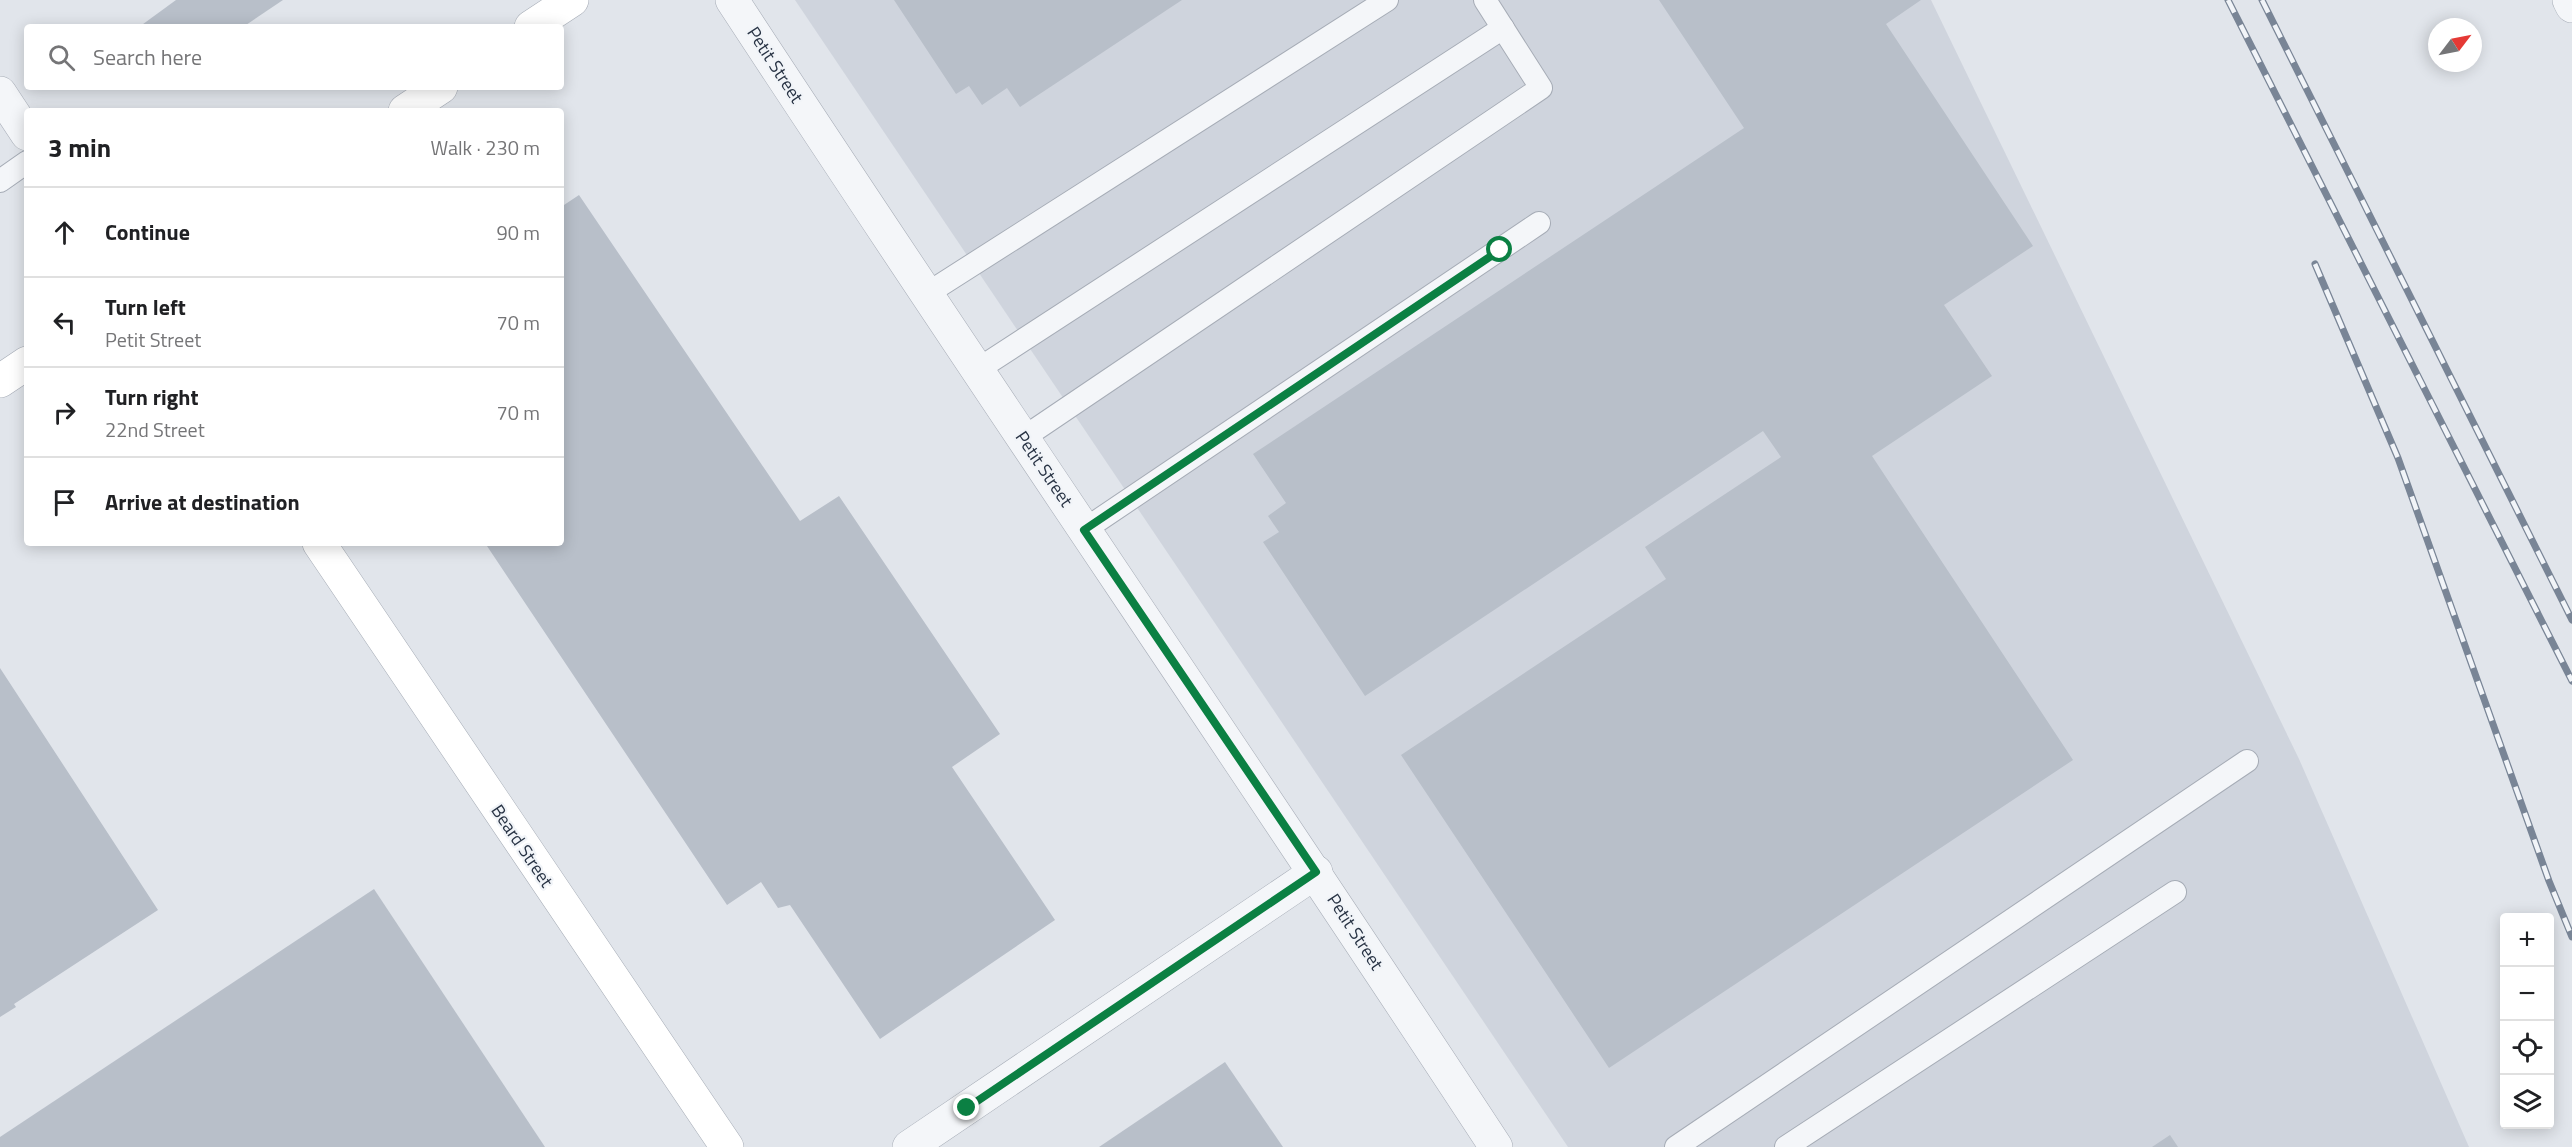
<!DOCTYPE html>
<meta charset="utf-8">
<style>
:root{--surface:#fff;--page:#f2f2f2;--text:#202124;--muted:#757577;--line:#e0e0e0}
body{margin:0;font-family:"Titillium Web",sans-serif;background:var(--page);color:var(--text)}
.controls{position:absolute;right:18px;bottom:18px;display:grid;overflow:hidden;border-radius:6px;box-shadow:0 3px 15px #0003}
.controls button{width:54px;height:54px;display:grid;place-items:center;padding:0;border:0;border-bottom:2px solid var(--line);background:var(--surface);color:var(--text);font:30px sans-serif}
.compass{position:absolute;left:2428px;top:18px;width:54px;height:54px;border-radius:50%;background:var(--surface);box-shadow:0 3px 15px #0003;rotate:58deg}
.stop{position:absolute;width:18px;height:18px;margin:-14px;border:4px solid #0b8043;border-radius:50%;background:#fff}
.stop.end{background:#0b8043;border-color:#fff;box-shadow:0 2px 6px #0008}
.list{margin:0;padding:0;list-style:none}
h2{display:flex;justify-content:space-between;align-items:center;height:78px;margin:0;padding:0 24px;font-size:26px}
h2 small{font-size:20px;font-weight:400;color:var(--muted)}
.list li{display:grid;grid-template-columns:39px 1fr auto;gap:18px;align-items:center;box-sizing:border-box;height:90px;padding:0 24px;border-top:2px solid var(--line)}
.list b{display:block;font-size:22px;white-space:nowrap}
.list p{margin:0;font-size:20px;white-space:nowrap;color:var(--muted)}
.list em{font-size:20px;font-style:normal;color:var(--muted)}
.icon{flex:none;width:33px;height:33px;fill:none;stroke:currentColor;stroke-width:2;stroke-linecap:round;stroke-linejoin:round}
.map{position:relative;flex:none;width:2572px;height:1147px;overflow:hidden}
.search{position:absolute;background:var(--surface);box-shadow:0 3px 15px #0003;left:24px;top:24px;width:540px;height:66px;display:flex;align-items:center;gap:15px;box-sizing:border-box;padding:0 21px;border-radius:6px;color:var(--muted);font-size:22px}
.panel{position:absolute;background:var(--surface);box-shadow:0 3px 15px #0003;left:24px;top:108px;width:540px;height:438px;border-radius:6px}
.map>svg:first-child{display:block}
</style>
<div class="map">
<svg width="2572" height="1147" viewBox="0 0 2572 1147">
<rect width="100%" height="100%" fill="#e1e5eb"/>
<polygon fill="#cfd4dd" points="795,0 1931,0 2299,759 2469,1147 1568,1147"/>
<g fill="#b8bfc9">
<polygon points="176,0 283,0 243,27 139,27"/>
<polygon points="894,0 1182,0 1020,107 1007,88 982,105 969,86 956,94"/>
<polygon points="1659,0 1921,0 1886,24 2033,246 1944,305 1992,376 1872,456 2073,760 1609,1068 1401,755 1666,579 1645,547 1781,457 1763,431 1365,696 1263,542 1279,532 1268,516 1286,503 1253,454 1744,128"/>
<polygon points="579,195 800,521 839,496 1000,734 952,767 1055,920 880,1039 790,905 778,908 761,882 727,905 485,543 561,543 561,207"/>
<polygon points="0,668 158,910 14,1004 16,1007 0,1017"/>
<polygon points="374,889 545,1147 0,1147 0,1137"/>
<polygon points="1225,1062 1283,1147 1099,1147"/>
<polygon points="2170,1135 2178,1147 2152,1147"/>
</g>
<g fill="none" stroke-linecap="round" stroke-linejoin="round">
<g stroke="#a6acb6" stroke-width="24">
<g id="lane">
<polyline points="0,181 27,162"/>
<polyline points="925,295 1387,0"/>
<polyline points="977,370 1503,28"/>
<polyline points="1023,438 1541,88 1485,0"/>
<polyline points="1084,530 1539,223"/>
<polyline points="1676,1147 2247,761"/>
<polyline points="1786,1147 2175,892"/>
</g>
</g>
<g stroke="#a6acb6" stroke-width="34">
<g id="street">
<path d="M732,0C984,385 1244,763 1496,1147"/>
<polyline points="2569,0 2572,6"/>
<polyline points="0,93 27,134"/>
<polyline points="909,1147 1316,872"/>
</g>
</g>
<g stroke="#a6acb6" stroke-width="34">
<g id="secondary">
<polyline points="531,27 572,0"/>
<polyline points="405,111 441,87"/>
<polyline points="0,381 27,363"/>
<polyline points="319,543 727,1147"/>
</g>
</g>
<use href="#lane" stroke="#f4f6f9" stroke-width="22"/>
<use href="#street" stroke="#f4f6f9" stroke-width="33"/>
<use href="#secondary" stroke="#fff" stroke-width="33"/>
<g stroke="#798596" stroke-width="7">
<g id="rail">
<polyline points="2228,0 2572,681"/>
<polyline points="2262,0 2572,620"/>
<polyline points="2315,264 2398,458 2549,881 2572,937"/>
</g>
</g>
<use href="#rail" stroke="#f1f4f8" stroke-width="4.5" stroke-dasharray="14" stroke-linecap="butt"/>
</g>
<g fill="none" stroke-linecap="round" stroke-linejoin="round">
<polyline stroke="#0b8043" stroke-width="8" points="967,1108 1316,872 1084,530 1500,250"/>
</g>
<g text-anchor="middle" stroke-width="4.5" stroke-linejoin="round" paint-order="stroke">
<g font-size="18" fill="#283344" stroke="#f1f4f8">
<text transform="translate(775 65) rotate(57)" y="6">Petit Street</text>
<text transform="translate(1044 469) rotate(56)" y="6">Petit Street</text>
<text transform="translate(522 846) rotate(56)" y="6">Beard Street</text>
<text transform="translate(1355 932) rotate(57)" y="6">Petit Street</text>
</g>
</g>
</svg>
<div class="controls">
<button>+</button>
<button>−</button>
<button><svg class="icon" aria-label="locate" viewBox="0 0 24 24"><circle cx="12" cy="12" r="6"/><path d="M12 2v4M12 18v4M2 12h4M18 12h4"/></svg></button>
<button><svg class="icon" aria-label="layers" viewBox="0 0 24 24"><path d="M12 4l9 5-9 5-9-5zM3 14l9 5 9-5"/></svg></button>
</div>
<svg class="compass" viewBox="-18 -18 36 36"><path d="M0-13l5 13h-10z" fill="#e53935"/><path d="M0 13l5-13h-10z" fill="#757577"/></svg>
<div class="stop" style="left:1500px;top:250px"></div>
<div class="stop end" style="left:967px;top:1108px"></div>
<div class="search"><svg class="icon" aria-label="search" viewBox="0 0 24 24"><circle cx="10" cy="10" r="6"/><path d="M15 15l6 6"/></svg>Search here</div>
<section class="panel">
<h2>3 min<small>Walk · 230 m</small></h2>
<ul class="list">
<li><svg class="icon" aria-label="ahead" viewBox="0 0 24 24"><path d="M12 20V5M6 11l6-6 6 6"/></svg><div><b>Continue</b></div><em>90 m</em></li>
<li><svg class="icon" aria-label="left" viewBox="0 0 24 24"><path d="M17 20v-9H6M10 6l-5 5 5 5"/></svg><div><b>Turn left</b><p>Petit Street</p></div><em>70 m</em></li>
<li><svg class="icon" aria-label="right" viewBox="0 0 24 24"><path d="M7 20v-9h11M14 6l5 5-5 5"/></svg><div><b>Turn right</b><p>22nd Street</p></div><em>70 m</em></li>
<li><svg class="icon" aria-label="arrive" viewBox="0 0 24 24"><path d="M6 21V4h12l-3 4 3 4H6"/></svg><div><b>Arrive at destination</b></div></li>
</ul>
</section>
</div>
